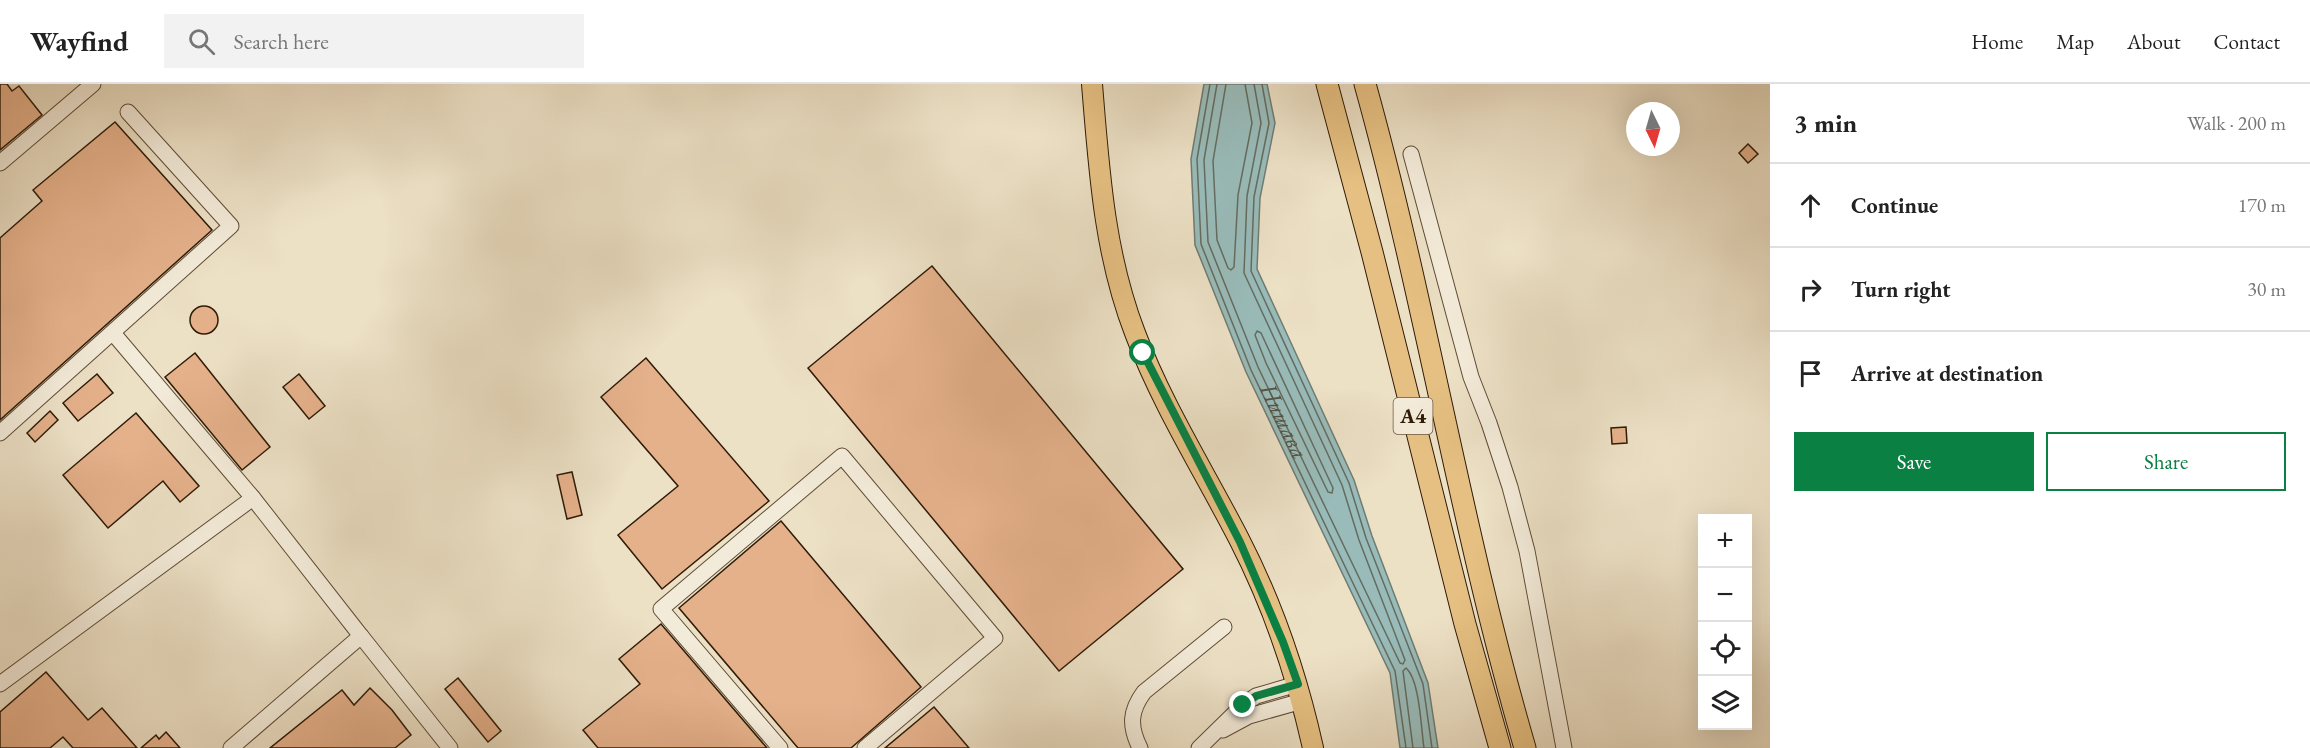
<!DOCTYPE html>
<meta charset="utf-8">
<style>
:root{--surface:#fff;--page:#f2f2f2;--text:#222;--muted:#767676;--line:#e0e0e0;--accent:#0b8043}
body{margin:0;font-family:"EB Garamond",serif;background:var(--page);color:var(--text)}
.controls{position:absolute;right:18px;bottom:18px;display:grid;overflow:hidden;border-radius:0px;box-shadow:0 6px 24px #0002}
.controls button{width:54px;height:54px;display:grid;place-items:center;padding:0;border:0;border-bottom:2px solid var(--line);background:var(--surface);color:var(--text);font:30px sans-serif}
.compass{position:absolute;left:1626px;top:18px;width:54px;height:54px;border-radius:50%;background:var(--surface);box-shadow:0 6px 24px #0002;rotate:175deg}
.stop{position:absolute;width:18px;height:18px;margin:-14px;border:4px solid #0b8043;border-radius:50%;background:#fff}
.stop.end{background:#0b8043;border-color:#fff;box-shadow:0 2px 6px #0008}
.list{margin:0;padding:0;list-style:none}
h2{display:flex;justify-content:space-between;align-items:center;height:78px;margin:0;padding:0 24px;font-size:26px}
h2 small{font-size:20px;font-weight:400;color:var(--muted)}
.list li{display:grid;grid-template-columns:39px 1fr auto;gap:18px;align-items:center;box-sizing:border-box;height:84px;padding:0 24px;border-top:2px solid var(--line)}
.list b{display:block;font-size:22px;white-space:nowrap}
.list em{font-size:20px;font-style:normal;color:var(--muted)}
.actions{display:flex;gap:12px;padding:18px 24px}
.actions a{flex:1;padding:14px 0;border:2px solid var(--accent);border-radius:0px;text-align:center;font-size:21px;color:var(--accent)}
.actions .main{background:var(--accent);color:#fff}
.icon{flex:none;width:33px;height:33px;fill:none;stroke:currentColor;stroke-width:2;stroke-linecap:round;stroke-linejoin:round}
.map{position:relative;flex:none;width:1770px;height:664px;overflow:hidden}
header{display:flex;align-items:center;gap:36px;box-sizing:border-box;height:84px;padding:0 30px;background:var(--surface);border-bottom:2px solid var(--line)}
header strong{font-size:28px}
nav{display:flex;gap:33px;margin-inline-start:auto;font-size:21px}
.search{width:420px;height:54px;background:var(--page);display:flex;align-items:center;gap:15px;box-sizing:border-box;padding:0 21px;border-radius:0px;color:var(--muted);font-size:22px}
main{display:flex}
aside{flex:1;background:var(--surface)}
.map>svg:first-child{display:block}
</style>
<header>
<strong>Wayfind</strong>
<div class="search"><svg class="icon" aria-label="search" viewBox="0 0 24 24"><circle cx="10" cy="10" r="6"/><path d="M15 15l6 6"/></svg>Search here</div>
<nav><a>Home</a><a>Map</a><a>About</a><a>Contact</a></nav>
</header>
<main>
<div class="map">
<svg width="1770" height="664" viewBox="0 0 1770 664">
<rect width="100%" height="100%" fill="#ece0c5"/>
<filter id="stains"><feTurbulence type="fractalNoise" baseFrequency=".00333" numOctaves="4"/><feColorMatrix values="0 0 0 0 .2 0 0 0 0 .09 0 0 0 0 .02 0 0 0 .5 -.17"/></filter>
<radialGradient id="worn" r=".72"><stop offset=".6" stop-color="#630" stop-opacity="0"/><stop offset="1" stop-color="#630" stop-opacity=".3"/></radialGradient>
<polygon fill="#99bcba" stroke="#6f7c72" stroke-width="1.5" points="1204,0 1267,0 1275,39 1260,114 1257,185 1354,396 1372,452 1428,599 1438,664 1400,664 1390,589 1246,288 1195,161 1191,75"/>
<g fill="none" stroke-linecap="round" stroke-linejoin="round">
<g stroke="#646c60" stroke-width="1.5">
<polyline points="1210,0 1197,75 1201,160 1251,286 1395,587 1406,664"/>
<path id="s1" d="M1217,0L1204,76L1208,158L1258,283L1400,579L1403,580L1405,576L1359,456L1342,401L1244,189L1247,112L1261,39L1254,0"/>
<polyline points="1226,0 1213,77 1217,156 1228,184 1231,186 1234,183 1238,111 1252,39 1245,0"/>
<polyline points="1262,0 1269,39 1254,113 1251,187 1349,399 1366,454 1423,600 1432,664"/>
<polygon points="1257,247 1261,249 1333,404 1332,409 1328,408 1266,279 1255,251"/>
<path d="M1413,664L1403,587L1406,584C1420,596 1421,645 1424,664"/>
</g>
</g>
<g fill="#e5b18b" stroke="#2f1b07" stroke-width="1.5">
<polygon points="0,0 7,0 12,7 19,2 42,31 0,66"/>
<polygon points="115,38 212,146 0,336 0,154 42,117 33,106"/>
<polygon points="1748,60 1758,70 1748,79 1739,69"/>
<polygon points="932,182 1183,485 1059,587 808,284"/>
<circle cx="204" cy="236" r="14"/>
<polygon points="195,269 270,363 242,386 165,293"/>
<polygon points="646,274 769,417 662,505 618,451 678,402 601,313"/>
<polygon points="97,290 113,309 78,337 63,319"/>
<polygon points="299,290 325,322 309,335 283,303"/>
<polygon points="50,327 58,336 35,358 27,349"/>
<polygon points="136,329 199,402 180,418 163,397 108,444 63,391"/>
<polygon points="1626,343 1627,359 1612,360 1611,344"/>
<polygon points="572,388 582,431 567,435 557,391"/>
<polygon points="781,437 921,603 851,664 798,664 679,524"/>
<polygon points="661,540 767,664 598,664 583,646 640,600 619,575"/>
<polygon points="46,588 88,636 102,624 137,664 73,664 63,653 50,664 0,664 0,628"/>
<polygon points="458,594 501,647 488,658 445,605"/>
<polygon points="370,604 392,626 411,651 395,664 270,664 342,606 354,621"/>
<polygon points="934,623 969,664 885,664"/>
<polygon points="166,648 180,664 141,664 156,651 159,655"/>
</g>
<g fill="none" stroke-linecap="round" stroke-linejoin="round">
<g stroke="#5e4c36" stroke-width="17">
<g id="minor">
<polyline points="1411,70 1471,293 1489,339 1510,403 1527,467 1564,664"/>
<polyline points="0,79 93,0"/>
<polyline points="113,249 253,414 361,552"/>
<polyline points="0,349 231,142 128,28"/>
<polyline points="0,600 253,414"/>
<polyline points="1223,646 1249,632 1302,617"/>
<polyline points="231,664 361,552 450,664"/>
<polyline points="780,664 661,525 842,372 995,554 865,664"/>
<path d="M1140,664C1129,642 1130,627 1144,608L1224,543"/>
<polyline points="1199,664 1243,621 1256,612 1297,600"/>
</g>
</g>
<g stroke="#2f1b07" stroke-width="22">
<path id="major" d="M1092,0C1099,85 1104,169 1135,249C1162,321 1204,387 1239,455C1273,521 1297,592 1313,664"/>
</g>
<g stroke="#2f1b07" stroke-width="23">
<g id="highway">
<polyline points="1327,0 1372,168 1465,540 1500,664"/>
<path d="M1365,0C1426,219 1461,445 1525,664"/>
</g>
</g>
<use href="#minor" stroke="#f3ebd9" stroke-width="15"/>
<use href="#major" stroke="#e6c082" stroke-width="20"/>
<use href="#highway" stroke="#e6c082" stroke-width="21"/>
</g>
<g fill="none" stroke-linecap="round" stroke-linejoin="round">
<polyline stroke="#0b8043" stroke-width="8" points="1143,269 1240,458 1283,558 1298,600 1256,612 1243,621"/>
</g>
<g text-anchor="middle" stroke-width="4.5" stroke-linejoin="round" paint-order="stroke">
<rect fill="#f3ebd9" stroke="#6a5946" stroke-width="1.5" x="1393.5" y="314" width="39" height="36" rx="4.5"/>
<g font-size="21" font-weight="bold" fill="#2f1b07">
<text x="1413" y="339">A4</text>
</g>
<g font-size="24" font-style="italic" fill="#545346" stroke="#f3ebd9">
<text dy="8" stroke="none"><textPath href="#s1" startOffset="354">Нишава</textPath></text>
</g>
</g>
<rect width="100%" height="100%" filter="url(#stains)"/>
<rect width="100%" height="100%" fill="url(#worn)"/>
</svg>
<div class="controls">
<button>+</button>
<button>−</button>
<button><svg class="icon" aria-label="locate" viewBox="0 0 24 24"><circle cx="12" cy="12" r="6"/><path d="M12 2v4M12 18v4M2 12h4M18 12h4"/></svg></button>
<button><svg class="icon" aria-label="layers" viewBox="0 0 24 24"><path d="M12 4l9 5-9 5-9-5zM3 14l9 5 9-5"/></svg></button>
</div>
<svg class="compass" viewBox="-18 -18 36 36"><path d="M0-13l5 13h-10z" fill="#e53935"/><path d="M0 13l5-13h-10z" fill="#767676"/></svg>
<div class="stop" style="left:1143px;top:269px"></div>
<div class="stop end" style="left:1243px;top:621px"></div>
</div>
<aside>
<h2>3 min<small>Walk · 200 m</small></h2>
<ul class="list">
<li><svg class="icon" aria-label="ahead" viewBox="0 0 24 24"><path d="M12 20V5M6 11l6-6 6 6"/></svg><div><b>Continue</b></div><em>170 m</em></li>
<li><svg class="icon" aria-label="right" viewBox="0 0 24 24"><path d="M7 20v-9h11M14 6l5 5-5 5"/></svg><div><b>Turn right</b></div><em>30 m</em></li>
<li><svg class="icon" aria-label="arrive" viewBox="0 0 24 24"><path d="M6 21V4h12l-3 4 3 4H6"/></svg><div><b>Arrive at destination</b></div></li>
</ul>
<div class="actions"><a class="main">Save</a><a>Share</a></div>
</aside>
</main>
